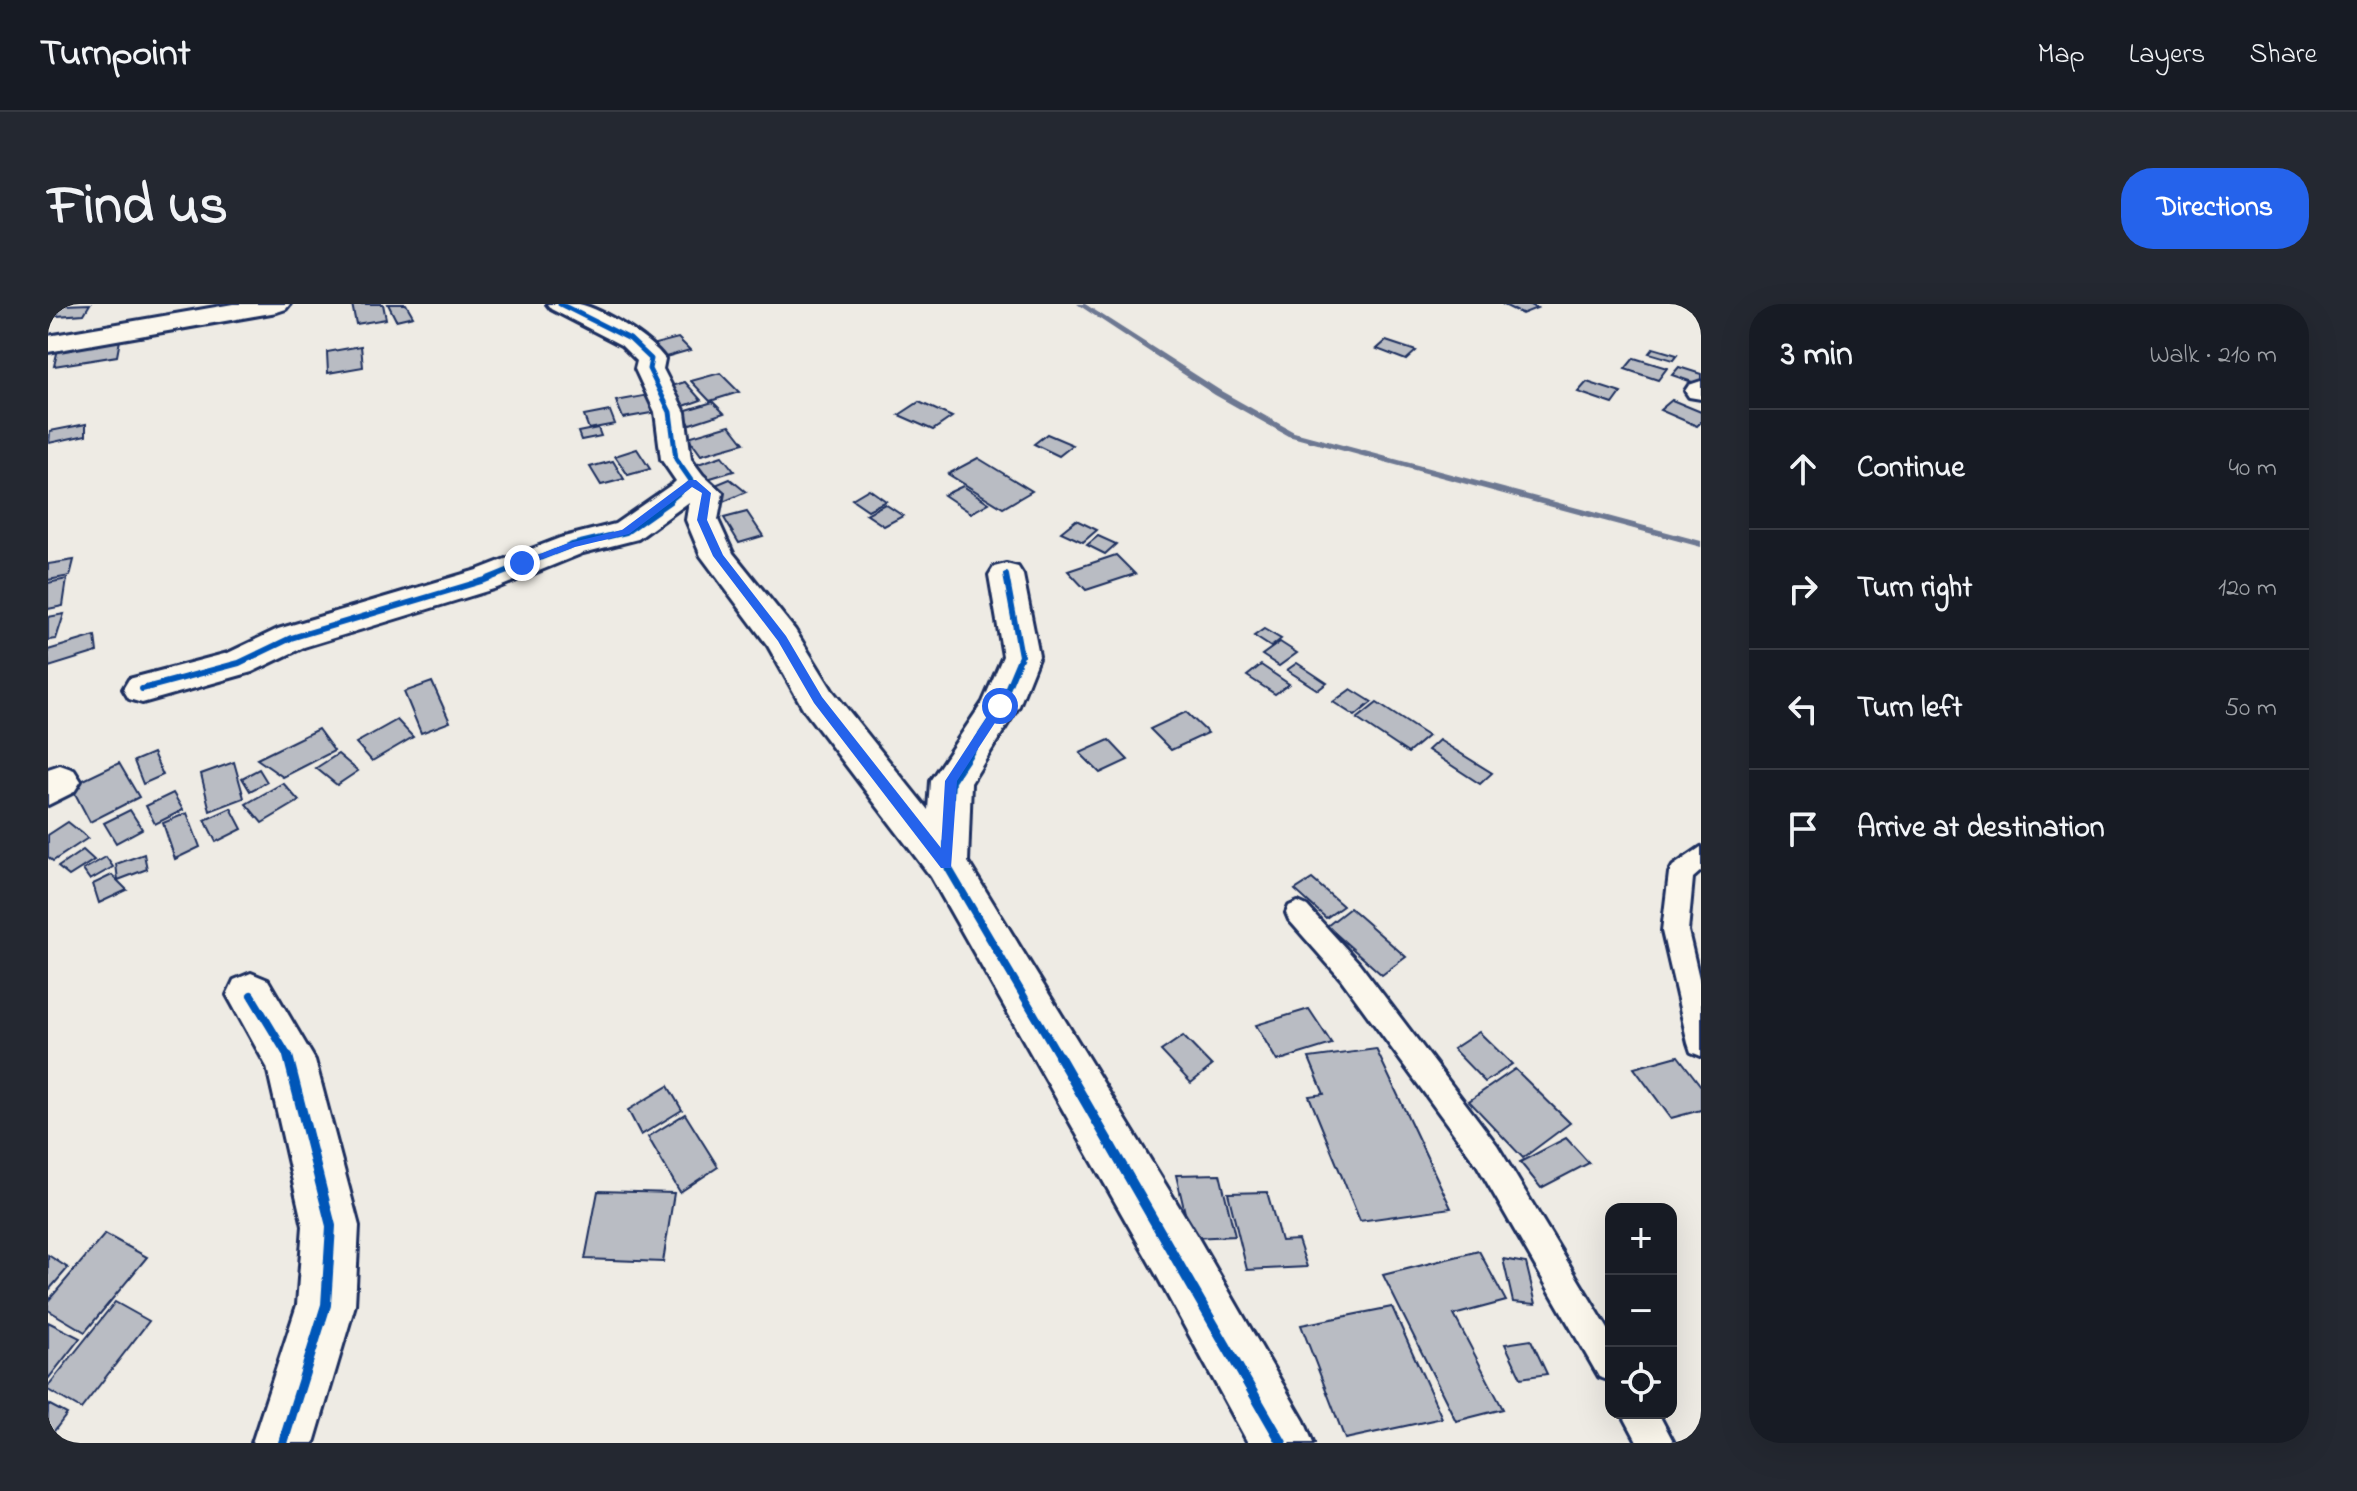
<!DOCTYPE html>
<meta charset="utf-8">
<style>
:root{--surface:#171b24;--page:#242831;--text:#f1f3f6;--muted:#9ea1a6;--line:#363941;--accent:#2563eb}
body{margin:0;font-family:"Indie Flower",sans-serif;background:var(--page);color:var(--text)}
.controls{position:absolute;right:24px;bottom:24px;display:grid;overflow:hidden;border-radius:16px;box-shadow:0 8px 32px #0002}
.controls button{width:72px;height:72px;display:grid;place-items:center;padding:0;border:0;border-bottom:2px solid var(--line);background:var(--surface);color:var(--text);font:40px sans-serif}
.stop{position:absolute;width:24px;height:24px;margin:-18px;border:6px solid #2563eb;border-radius:50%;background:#fff}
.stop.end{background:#2563eb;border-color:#fff;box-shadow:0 2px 8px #0008}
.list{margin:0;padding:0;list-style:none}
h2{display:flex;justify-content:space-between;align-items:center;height:104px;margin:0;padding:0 32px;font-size:34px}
h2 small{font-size:26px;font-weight:400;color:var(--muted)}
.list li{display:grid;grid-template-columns:52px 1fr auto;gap:24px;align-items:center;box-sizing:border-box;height:120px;padding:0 32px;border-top:2px solid var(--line)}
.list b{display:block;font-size:30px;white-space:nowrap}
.list em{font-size:26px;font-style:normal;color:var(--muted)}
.icon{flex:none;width:44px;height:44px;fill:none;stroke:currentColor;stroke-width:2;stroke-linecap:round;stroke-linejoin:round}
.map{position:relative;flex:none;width:1653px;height:1139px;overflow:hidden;border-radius:32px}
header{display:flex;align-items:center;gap:48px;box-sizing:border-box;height:112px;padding:0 40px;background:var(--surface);border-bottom:2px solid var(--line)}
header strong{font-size:38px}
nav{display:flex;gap:44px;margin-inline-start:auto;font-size:28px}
.intro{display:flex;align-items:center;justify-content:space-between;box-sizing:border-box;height:192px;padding:0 48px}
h1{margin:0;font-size:56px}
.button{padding:20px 36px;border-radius:32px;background:var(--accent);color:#fff;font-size:28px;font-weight:700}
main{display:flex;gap:48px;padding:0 48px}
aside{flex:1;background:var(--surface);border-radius:32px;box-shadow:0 8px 32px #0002}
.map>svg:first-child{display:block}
</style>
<header>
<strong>Turnpoint</strong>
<nav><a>Map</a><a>Layers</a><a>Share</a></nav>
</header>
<div class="intro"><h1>Find us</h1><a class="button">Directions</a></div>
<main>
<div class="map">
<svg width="1653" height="1139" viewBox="0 0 1653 1139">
<rect width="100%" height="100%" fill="#eeebe4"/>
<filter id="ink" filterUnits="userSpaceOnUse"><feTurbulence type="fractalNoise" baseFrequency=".0125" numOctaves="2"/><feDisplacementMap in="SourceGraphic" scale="16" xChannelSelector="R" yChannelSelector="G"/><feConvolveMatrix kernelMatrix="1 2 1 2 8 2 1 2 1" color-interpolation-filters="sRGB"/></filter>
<g filter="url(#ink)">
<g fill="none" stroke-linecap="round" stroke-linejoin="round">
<polygon fill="#6d7892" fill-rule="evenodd" points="1029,0 1037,0 1173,87 1246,128 1653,237 1653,243 1240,132 1167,91"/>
</g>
<g fill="#b9bcc3" stroke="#1b2f5e" stroke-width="2">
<polygon points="42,0 36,10 8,12 15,1"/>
<polygon points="304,0 335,0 338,15 308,20"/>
<polygon points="340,0 358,0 365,12 348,16"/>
<polygon points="1454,0 1481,0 1489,4 1474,10"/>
<polygon points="630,34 642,46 614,54 603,41"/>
<polygon points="72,36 69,52 6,62 10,45"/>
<polygon points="1338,37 1368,47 1358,56 1329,45"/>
<polygon points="313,42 315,63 280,69 279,48"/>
<polygon points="1605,44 1629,51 1625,56 1601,49"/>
<polygon points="1586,54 1619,64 1610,76 1577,65"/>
<polygon points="1631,63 1653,70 1653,81 1624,71"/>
<polygon points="672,69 691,88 662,97 643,77"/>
<polygon points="637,78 653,96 633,103 617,84"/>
<polygon points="1539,78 1573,89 1565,100 1530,88"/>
<polygon points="606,90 614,107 575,114 568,97"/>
<polygon points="1624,96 1653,108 1653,118 1649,122 1612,106"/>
<polygon points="665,98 676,109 642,120 632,108"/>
<polygon points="871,98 904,113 885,126 851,111"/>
<polygon points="562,107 567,120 541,125 536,112"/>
<polygon points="38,120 38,131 1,139 2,127"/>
<polygon points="682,121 696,139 653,151 640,133"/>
<polygon points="550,124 553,132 533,136 530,128"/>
<polygon points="999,130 1025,141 1011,152 986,140"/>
<polygon points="589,145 602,165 580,171 567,152"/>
<polygon points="674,152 686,167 659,175 647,161"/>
<polygon points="930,154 984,187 955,204 900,170"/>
<polygon points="565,157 576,175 553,181 542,163"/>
<polygon points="682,175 698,188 675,198 660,184"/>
<polygon points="915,182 941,199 923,209 896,191"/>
<polygon points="821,185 838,197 820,206 804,195"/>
<polygon points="837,200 855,212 836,222 818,210"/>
<polygon points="699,208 715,232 691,239 676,214"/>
<polygon points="1028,216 1049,226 1035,238 1013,228"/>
<polygon points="1050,232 1068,240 1057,250 1039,241"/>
<polygon points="1068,251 1087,270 1038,286 1020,267"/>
<polygon points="26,256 22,272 0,276 0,260"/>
<polygon points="19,275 15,302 0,305 0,279"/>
<polygon points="16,310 8,335 0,336 0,313"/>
<polygon points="1216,325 1233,335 1223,343 1206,332"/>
<polygon points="47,332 49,348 1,363 0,346"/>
<polygon points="1232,338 1249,349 1231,362 1214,351"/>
<polygon points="1249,359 1279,379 1270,386 1239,366"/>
<polygon points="1213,361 1241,380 1227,390 1199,372"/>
<polygon points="384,378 402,418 373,429 356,388"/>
<polygon points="1303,385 1324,398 1307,412 1285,398"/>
<polygon points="1329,399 1380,432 1360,449 1309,415"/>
<polygon points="1138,408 1160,429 1123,446 1102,425"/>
<polygon points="349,416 365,433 324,457 308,439"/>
<polygon points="270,425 286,447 235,473 209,455"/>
<polygon points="1061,436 1080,456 1052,469 1032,449"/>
<polygon points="1391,436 1444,469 1432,480 1380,446"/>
<polygon points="105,449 115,471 95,480 86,457"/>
<polygon points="290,450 310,467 289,481 268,464"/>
<polygon points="186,458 196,494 162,507 153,470"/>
<polygon points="71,459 91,493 42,518 23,482"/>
<polygon points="211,465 219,478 202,487 194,474"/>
<polygon points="235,479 251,497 214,519 198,500"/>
<polygon points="125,489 135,506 107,520 98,502"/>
<polygon points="183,504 194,525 168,538 157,516"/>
<polygon points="82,506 94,525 68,539 56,519"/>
<polygon points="139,509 152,543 127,555 115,519"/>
<polygon points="20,518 40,534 5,557 0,553 0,531"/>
<polygon points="35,546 46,556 21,572 10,563"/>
<polygon points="96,550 99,565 70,576 68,560"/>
<polygon points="58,553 65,563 42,576 35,566"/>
<polygon points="64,571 79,586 51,599 45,580"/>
<polygon points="1264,575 1295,602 1278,614 1247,586"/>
<polygon points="1302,604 1358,653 1334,671 1279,622"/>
<polygon points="1261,705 1284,740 1229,757 1208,721"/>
<polygon points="1431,728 1464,760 1437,778 1405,745"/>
<polygon points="1135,732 1164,762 1143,779 1113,747"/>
<polygon points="1328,745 1403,904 1312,917 1261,792 1276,790 1261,754"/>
<polygon points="1630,752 1653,782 1653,806 1623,814 1586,764"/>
<polygon points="1467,765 1522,819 1475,854 1421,797"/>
<polygon points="620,782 634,806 593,831 580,806"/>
<polygon points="637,810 670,863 632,888 600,833"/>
<polygon points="1518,834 1541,859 1493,884 1472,858"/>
<polygon points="1172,870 1187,932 1143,934 1128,871"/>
<polygon points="550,887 626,889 615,958 537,955"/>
<polygon points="1219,888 1233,937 1250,936 1259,963 1199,966 1180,889"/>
<polygon points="57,930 99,953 37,1028 0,1006 0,997"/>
<polygon points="1431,947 1458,997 1406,1011 1455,1105 1408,1117 1335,971"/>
<polygon points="0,951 20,964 0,987"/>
<polygon points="1455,955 1478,959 1488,1000 1465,998"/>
<polygon points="67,998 101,1017 33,1105 0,1086 0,1082"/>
<polygon points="1344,1003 1394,1114 1297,1135 1253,1021"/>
<polygon points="0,1018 32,1034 0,1075"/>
<polygon points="1483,1036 1499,1070 1473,1074 1457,1040"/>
<polygon points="0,1100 19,1110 0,1135"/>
</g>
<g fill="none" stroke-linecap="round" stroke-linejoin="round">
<g stroke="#1b2f5e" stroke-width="6">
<g id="lane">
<polygon points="1653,543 1653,567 1645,574 1640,627 1653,683 1653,752 1643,748 1640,739 1614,627 1621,569 1625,562"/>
<polygon points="1250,598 1259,602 1311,659 1449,841 1563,1030 1563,1077 1551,1073 1429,861 1293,675 1241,616 1238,609 1241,602"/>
<polygon points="1574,1109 1610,1109 1626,1139 1590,1139"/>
</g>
</g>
<g stroke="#1b2f5e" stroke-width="6">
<g id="street">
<polygon points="185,0 242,0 238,5 229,8 0,48 0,32"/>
<path d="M499,0C509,0 522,0 531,0C555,5 603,35 617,55L615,65L637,108L643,155L655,171L675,189L670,216L685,249L747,326L784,386L880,506L882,477L935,398L955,352L941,271L946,263L958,260L970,263L975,271L991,352L971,402L923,479L920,558L1149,932L1256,1117L1265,1139H1200L1109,972L883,573L756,406L720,342L653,252L638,216L641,198L590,235L535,249L449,284L256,343L204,368L94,399L81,395L75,385L81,375L180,349L230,325L429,266L512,234L567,220L626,179L628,177L613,155L607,108L587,65L589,57L573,41L503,5Z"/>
<polygon points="1653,77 1653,95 1641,93 1637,87 1641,81"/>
<polygon points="12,461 26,466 33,477 26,488 0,501 0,465"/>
<polygon points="203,669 220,676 267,756 311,922 307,1001 266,1139 204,1139 249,1001 255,922 219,763 179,691 186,676"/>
</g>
</g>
<use href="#lane" fill="#fbf7ec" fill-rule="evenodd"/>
<use href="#street" fill="#fbf7ec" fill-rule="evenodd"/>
<g stroke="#fbf7ec" stroke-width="8">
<polyline id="cycleway-far3" points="512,0 582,35 603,55 601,65 622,108 628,155 644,178 619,199"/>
</g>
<g stroke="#fbf7ec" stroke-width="10">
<g id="cycleway-far2">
<polyline points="94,385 191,359 243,334 437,276 524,241 578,228 622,197"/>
<polyline points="923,446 952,402 973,352 958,271"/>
</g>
</g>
<g stroke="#fbf7ec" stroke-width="13">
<g id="cycleway-far1">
<polyline points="925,444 903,477 898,560 1012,754"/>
<polyline points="203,691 241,754"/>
</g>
</g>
<g stroke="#fbf7ec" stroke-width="15">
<g id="cycleway">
<polyline points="1011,752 1234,1139"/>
<polyline points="235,1139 278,1001 283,922 240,752"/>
</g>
</g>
<use href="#cycleway-far3" stroke="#0057b8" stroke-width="5"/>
<use href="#cycleway-far2" stroke="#0057b8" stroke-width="6"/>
<use href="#cycleway-far1" stroke="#0057b8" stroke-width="8"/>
<use href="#cycleway" stroke="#0057b8" stroke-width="10"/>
</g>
</g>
<polygon fill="#2563eb" points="641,176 648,176 663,189 659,216 675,251 738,332 774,393 893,544 897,477 948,399 956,399 956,405 909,477 903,564 893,564 766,399 730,337 665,252 649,216 654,189 644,183 581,230 527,243 474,262 469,259 521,239 574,226"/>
</svg>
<div class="controls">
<button>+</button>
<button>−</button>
<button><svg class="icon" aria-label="locate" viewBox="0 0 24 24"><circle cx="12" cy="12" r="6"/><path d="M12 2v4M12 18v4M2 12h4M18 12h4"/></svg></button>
</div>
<div class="stop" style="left:952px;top:402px"></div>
<div class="stop end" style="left:474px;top:259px"></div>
</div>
<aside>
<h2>3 min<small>Walk · 210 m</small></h2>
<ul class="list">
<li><svg class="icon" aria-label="ahead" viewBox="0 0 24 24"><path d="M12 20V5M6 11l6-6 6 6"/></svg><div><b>Continue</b></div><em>40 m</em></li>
<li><svg class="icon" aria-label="right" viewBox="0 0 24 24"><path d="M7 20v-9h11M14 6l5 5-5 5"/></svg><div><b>Turn right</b></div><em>120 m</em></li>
<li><svg class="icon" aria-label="left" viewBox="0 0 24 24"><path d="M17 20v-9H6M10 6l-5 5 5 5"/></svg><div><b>Turn left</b></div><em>50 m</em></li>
<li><svg class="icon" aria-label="arrive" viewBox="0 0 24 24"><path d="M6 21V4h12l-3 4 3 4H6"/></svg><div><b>Arrive at destination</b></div></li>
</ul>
</aside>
</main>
